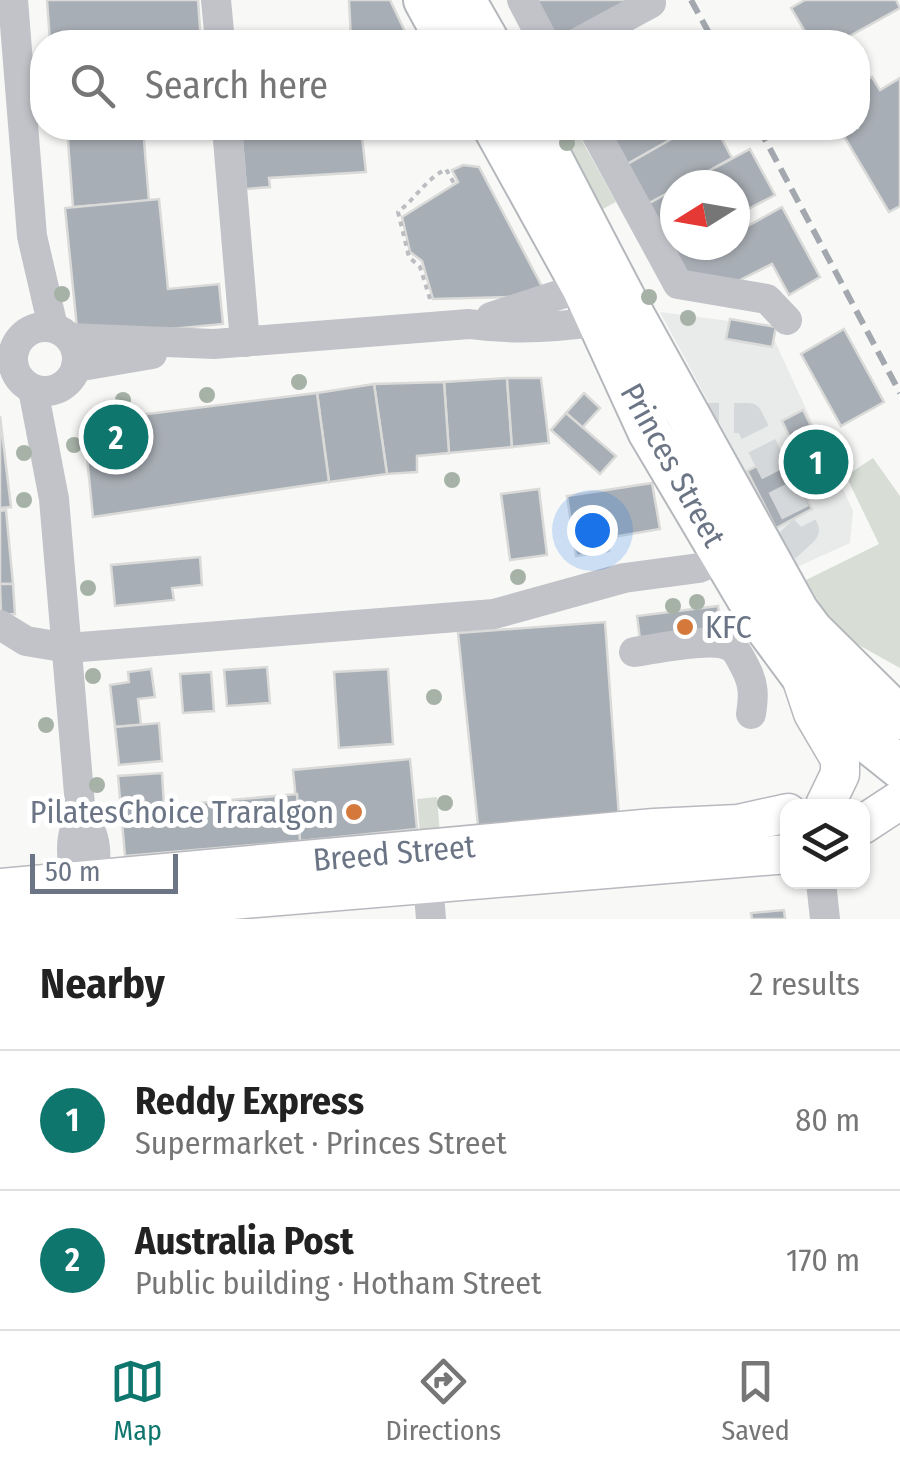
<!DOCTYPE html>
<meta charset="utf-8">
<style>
:root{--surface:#fff;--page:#f2f2f2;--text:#222;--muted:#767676;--line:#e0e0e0;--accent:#0f766e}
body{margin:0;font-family:"Fira Sans Condensed",sans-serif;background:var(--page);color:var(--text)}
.controls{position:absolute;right:30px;bottom:30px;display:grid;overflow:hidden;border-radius:20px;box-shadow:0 2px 8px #0004}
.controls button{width:90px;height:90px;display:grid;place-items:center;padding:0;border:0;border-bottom:2px solid var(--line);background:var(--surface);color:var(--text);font:50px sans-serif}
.compass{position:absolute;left:660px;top:170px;width:90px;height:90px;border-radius:50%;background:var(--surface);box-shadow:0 2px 8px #0004;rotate:259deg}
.scale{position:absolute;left:30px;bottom:25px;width:148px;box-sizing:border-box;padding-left:10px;border:5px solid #6b7585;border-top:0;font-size:28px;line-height:35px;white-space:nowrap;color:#6b7585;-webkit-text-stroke:8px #fff;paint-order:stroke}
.you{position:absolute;left:592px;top:530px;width:35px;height:35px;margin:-25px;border:8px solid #fff;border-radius:50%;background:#1a73e8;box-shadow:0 0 0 15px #1a73e833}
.badge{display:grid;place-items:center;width:65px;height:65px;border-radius:50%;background:var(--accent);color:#fff;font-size:32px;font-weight:700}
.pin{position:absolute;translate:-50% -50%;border:5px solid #fff;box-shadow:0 2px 10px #0006}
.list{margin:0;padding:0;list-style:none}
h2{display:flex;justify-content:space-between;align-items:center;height:130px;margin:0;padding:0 40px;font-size:42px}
h2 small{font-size:32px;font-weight:400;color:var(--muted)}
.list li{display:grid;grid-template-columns:65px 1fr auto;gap:30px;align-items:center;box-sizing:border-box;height:140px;padding:0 40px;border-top:2px solid var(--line)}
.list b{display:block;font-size:38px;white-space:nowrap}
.list p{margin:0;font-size:32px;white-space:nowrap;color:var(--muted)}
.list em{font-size:32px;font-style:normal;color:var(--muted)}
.icon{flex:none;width:55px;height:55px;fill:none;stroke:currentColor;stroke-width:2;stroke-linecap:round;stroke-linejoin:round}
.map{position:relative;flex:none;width:900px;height:919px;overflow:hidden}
.search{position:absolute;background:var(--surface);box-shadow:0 2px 8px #0004;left:30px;right:30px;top:30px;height:110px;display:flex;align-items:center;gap:25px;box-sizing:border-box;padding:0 35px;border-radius:40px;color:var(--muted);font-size:38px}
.sheet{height:410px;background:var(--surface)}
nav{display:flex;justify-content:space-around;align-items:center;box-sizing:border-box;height:140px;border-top:2px solid var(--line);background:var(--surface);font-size:28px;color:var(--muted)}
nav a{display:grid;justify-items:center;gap:5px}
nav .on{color:var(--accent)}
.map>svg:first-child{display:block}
</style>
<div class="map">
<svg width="900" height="919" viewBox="0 0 900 919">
<rect width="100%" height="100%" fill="#f8f9f7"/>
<polygon fill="#e9eaea" points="660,312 768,326 853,511 850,543 797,567"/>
<g fill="#d8ddd6">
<polygon points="557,128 575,128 616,202 601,210"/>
<polygon points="873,458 900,496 900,668 837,633 806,580 879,544 846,476"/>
<polygon points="437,797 440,834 420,835 417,799"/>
</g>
<g fill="#a8aeb5" stroke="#dadbd9" stroke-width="2.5">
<polygon points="47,0 198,0 201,42 50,42"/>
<polygon points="349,0 390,0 410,42 336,42 351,41"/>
<polygon points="526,0 635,0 566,42 546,38"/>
<polygon points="805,0 896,0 900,8 839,42 811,42 791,8"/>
<polygon points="872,77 880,90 900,78 900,206 889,212 839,128 858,128 858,85"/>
<polygon points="67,128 143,128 149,201 73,207"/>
<polygon points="241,128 361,128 366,172 269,178 270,187 246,189"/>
<polygon points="603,128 691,128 624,166"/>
<polygon points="691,128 716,128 732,158 683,185 675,185 675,189 646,205 624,166"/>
<polygon points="750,149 775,195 735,216 735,185 683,185"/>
<polygon points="463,165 479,167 547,296 433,299 422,261 410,252 402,217 458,182 452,170"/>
<polygon points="675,189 675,245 681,245 671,250 646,205"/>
<polygon points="159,199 168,289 219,284 223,324 78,338 65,208"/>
<polygon points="782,207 820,277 789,295 772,264 732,284 689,278 674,250 683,245 735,245 735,233"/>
<polygon points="730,319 776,327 772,347 726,339"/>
<polygon points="844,329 884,402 841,426 801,354"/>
<polygon points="507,378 512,447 449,453 444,382"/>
<polygon points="507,378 541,378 549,443 512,447"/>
<polygon points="444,382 449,453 417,456 417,472 387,474 374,384"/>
<polygon points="374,384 387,474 329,482 317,393"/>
<polygon points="317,393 329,482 93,517 85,438 99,420"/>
<polygon points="584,393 600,408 582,428 566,413"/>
<polygon points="803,410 837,476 814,488 782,421"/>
<polygon points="566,413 616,456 600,474 551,430"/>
<polygon points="0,416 11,507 0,508"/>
<polygon points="795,447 814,488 804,493 812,509 776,528 747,471"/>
<polygon points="652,483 660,529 607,538 609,551 576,556 567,496"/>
<polygon points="539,489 547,555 510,560 501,494"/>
<polygon points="6,510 13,584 0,584 0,511"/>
<polygon points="200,557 202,585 172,588 174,600 115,606 111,565"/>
<polygon points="0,584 13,584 15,614 1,615"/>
<polygon points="718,606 722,637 641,647 637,616"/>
<polygon points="605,622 619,817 478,826 458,633"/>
<polygon points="267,667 270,703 227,706 224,670"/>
<polygon points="151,669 155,697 138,699 141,725 115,727 110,685 129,682 128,672"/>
<polygon points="388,669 393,744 339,748 334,672"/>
<polygon points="211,672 214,711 183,713 180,674"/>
<polygon points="159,723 162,761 119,765 115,727"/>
<polygon points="410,759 417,829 300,841 293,770"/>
<polygon points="162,773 164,806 297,794 300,841 125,856 118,776"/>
<polygon points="784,910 785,919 752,919 751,913"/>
</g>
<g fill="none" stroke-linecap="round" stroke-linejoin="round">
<polyline stroke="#d5d8da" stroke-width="30" stroke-dasharray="30 15" stroke-linecap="butt" points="689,418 748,418 804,530 769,563"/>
<g stroke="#b7b9be" stroke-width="41">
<g id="major">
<polyline points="802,680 813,713 840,759 840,774 825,805"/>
<polyline points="862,825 900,800"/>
<polyline points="0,888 654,828 738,824 788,813"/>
<polyline points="3,919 788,854"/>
</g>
</g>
<g stroke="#b4b7bb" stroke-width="46">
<g id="highway">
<polyline points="425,0 448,42"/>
<polyline points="464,0 488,42"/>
<polyline points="495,128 583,287 649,431 761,620 801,674 856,732 900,767"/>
<polyline points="535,128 630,310 797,611 812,631 900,718"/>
</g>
</g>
<path stroke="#bbbdc0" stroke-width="4" stroke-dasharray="5 5" stroke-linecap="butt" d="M430,299L420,267L409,257L398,212C417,197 425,180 446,169L455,185"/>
<g stroke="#c1c3c8" stroke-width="30">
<polyline points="13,0 32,236 53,327"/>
<polyline points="216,0 220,42"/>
<polyline points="522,0 544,42"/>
<polyline points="579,42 651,3"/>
<polyline points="227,128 245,342"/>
<polyline points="593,128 678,284 767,299 787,320"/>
<polyline points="491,317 583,287"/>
<circle cx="45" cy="359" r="32"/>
<path d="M70,338L214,344L469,324C513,330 555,328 599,321"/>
<polyline points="76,367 152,354"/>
<polyline points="33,389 54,499 81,817"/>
<polyline points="0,625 26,641 68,648 494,614 624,578 699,568 725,557"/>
<path d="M634,652C656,649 714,636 731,647C738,651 741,660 745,667C754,684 754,695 751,714"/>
<path d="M81,817C97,833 100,861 88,881L74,870C71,851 70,833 81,817Z"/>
<polyline points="821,882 825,919"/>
<polyline points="428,883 431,919"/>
</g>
<use href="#major" stroke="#fff" stroke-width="38"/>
<use href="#highway" stroke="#fff" stroke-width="42"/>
<g stroke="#a3a7ae" stroke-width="6" stroke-dasharray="15 8" stroke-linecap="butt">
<polyline points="691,0 714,42"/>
<polyline points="759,128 900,393"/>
</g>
</g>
<g fill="#a7b2a7">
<circle cx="567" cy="143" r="8"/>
<circle cx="62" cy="294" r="8"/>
<circle cx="649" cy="297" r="8"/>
<circle cx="688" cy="318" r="8"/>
<circle cx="299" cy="382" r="8"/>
<circle cx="207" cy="395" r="8"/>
<circle cx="123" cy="400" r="8"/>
<circle cx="74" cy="445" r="8"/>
<circle cx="24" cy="453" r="8"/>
<circle cx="452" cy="480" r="8"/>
<circle cx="24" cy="500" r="8"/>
<circle cx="518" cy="577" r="8"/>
<circle cx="88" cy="588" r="8"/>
<circle cx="697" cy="602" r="8"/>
<circle cx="673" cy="606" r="8"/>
<circle cx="93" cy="676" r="8"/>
<circle cx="434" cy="697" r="8"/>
<circle cx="46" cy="725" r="8"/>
<circle cx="97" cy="785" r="8"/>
<circle cx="445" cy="803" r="8"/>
</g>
<g fill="#d4793b" stroke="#fff" stroke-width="4">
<circle cx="685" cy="627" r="10"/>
<circle cx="354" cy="812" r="10"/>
</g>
<g text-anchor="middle" stroke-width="10" stroke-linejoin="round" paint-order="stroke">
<g font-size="32" fill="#6b7585" stroke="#fff">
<text transform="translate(673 465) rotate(61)" y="11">Princes Street</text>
<text transform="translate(394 853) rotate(-5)" y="11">Breed Street</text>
</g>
<g font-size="32" fill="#6b7585" stroke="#fff" text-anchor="start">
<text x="705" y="638">KFC</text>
<text x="334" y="823" text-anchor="end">PilatesChoice Traralgon</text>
</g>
</g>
</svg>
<div class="controls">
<button><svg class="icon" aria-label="layers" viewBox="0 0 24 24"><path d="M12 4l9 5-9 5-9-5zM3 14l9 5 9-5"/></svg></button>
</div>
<svg class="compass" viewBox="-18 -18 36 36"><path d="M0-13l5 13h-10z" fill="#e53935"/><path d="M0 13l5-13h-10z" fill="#767676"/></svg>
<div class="scale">50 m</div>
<div class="you"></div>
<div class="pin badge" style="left:816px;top:462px">1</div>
<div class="pin badge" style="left:116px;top:437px">2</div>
<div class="search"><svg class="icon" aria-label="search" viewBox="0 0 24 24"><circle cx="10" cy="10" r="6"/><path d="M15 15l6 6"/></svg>Search here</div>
</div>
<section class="sheet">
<h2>Nearby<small>2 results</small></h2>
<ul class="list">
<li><span class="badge">1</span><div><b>Reddy Express</b><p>Supermarket · Princes Street</p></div><em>80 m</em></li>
<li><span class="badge">2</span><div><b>Australia Post</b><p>Public building · Hotham Street</p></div><em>170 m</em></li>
</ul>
</section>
<nav>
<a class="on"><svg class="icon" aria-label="map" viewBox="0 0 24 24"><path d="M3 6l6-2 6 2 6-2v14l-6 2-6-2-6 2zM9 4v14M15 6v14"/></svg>Map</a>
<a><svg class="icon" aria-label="directions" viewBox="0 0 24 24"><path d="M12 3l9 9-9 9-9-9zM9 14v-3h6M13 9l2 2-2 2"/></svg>Directions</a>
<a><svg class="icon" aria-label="saved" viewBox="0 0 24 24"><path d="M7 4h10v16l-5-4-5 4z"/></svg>Saved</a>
</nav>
